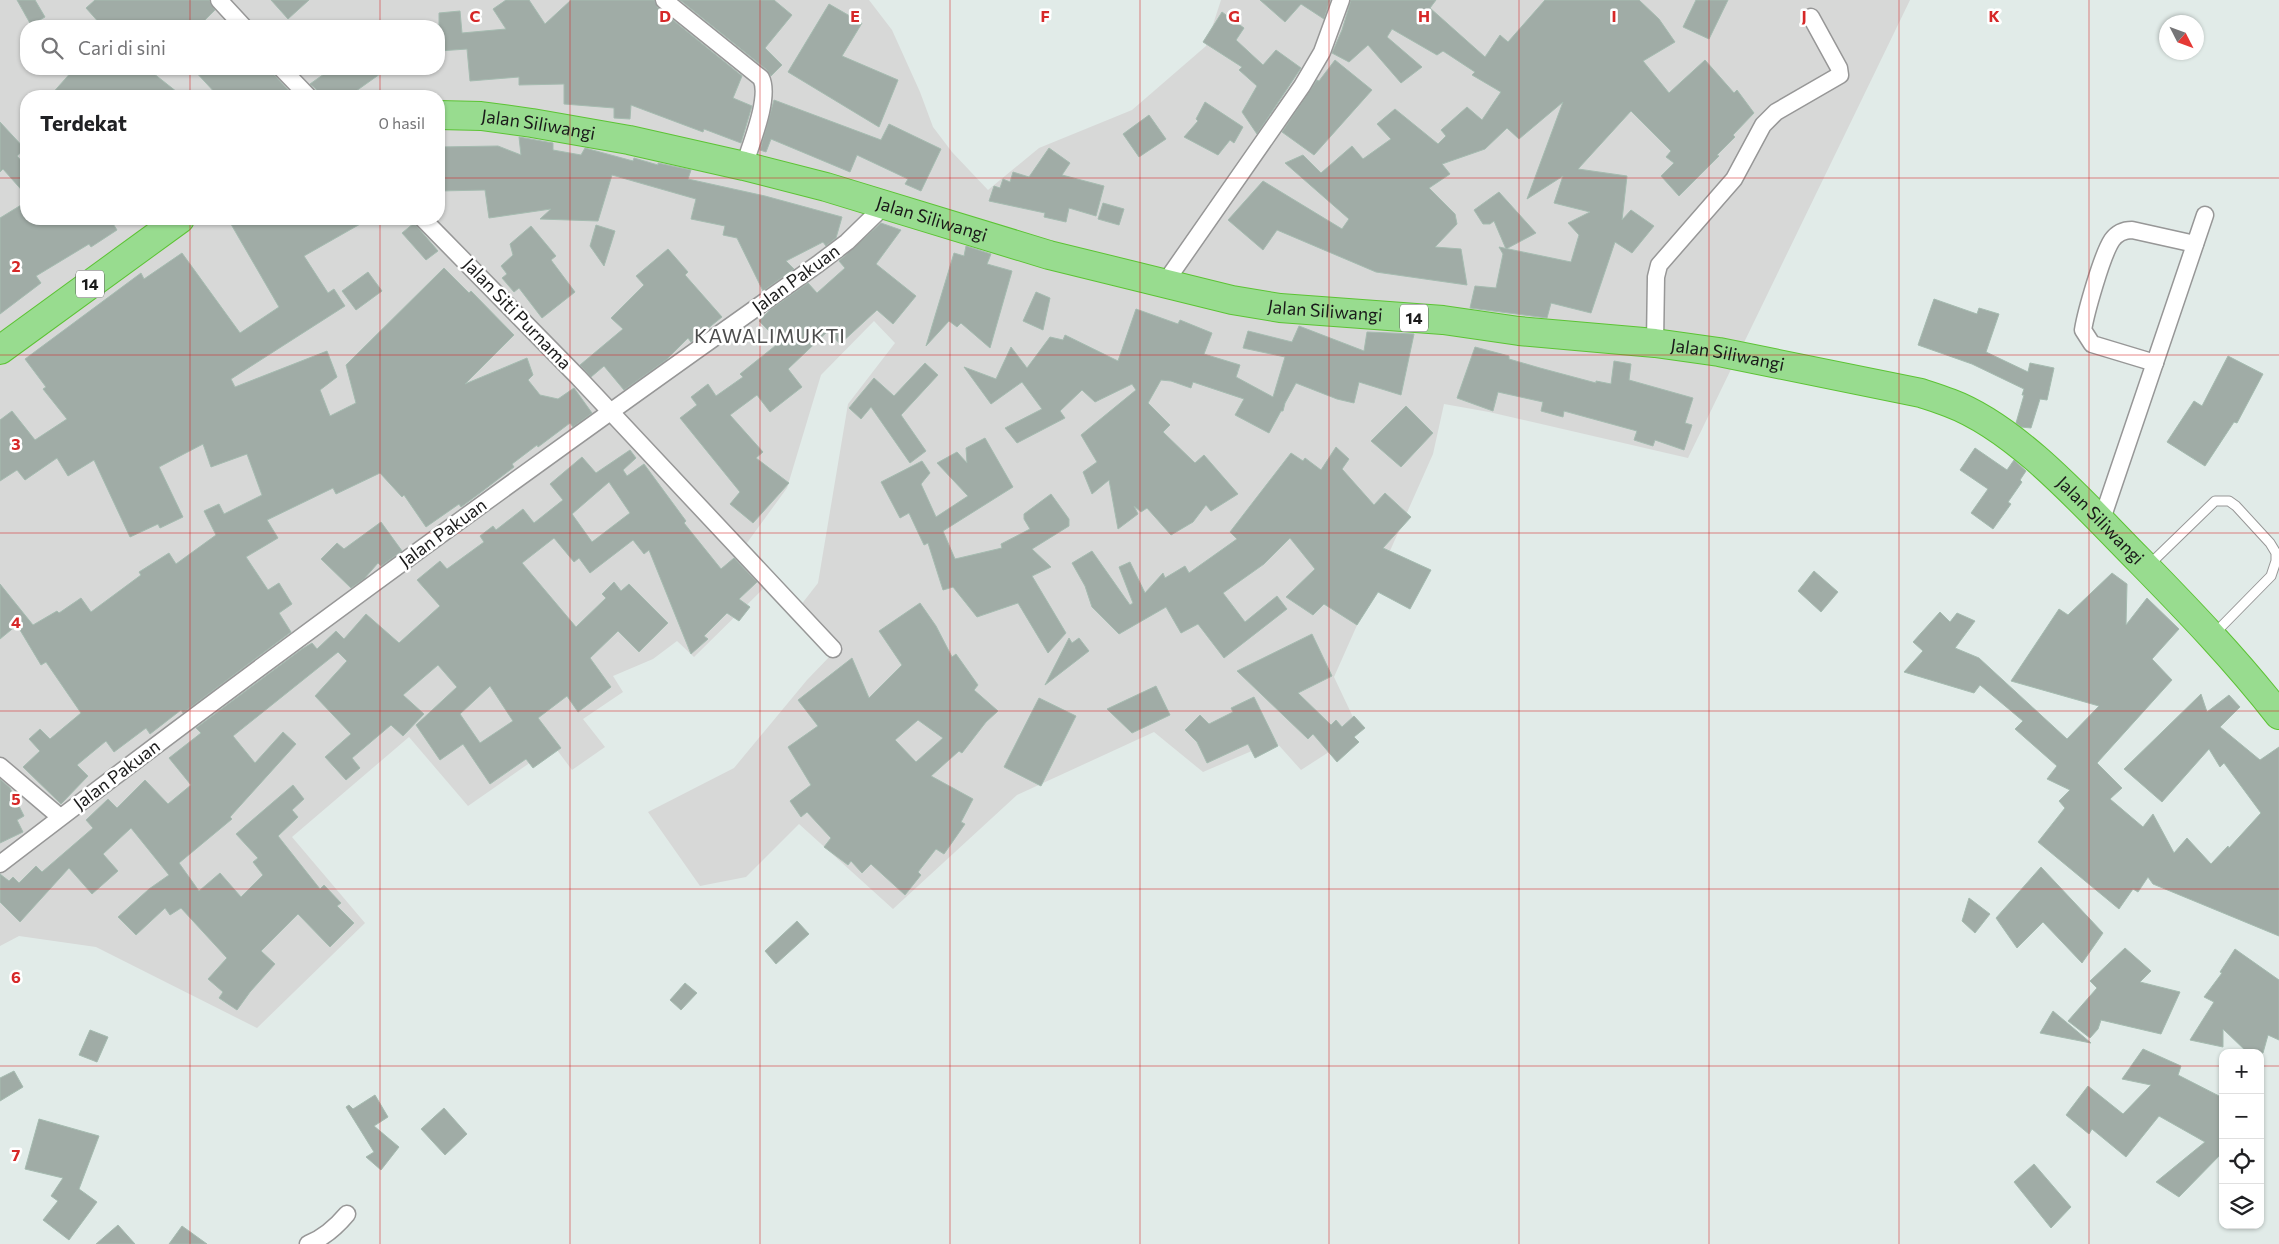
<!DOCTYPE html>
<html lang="id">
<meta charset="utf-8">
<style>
:root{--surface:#fff;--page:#f6f6f6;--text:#202124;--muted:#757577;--line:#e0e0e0}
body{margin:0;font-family:Commissioner,sans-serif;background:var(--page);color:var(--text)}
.controls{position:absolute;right:15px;bottom:15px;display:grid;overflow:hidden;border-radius:10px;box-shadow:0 1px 4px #0004}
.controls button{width:45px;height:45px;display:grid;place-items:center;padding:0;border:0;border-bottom:1px solid var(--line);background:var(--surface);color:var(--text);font:25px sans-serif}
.compass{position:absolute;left:2159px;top:15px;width:45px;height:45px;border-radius:50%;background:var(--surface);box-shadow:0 1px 4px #0004;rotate:132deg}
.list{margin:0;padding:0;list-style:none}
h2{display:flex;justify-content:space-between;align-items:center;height:65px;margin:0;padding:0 20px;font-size:21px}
h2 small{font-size:16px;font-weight:400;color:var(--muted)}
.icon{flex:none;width:28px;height:28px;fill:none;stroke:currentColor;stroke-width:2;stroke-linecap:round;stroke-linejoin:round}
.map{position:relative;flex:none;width:2279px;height:1244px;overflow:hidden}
.search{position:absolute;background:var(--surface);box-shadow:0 1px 4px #0004;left:20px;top:20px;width:425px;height:55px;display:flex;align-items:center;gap:12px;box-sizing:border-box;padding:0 18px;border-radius:20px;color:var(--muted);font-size:19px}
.panel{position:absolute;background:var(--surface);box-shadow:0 1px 4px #0004;left:20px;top:90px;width:425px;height:135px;border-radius:20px}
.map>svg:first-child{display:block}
</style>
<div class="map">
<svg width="2279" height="1244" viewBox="0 0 2279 1244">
<rect width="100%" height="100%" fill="#e1ebe8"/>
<path fill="#d7d8d7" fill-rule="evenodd" d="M0,0H869L892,30L920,92L933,127L952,152L988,190L1039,148L1132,110L1206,46L1221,0H1910L1688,458L1489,412L1444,404L1433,454L1334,677L1360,732L1301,770L1275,741L1203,772L1154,732L1017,795L893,909L799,824L746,877L700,886L648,812L734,768L807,680L833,653L797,610L818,583L848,404L895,343L874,321L821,375L787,488L744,547L773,579L694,657L677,641L653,659L613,676L623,692L583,719L605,747L572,770L554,746L468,806L409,737L292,837L365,923L257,1028L96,947L19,936L0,946ZM26,26H439V69H26ZM26,96H439V219H26Z"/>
<g fill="#a0aca6" stroke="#a5bbb0" fill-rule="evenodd">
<polygon points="17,0 35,0 45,17 31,25"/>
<polygon points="95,0 209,0 215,10 199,26 102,26 86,8"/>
<polygon points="271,0 309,0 288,19"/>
<polygon points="506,0 529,0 545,24 571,0 654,0 658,8 742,76 733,98 752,106 741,143 704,129 703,132 631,105 630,119 614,118 614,108 564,104 564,84 519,85 519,77 470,81 467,49 439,51 439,13 460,11 462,33 506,29 493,9"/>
<polygon points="680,0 774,0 792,15 765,48 782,65 771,76 767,70"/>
<polygon points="1260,0 1330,0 1324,19 1301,4 1285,22"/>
<polygon points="1351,0 1436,0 1430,8 1485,57 1500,35 1508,42 1545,0 1639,0 1659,19 1675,42 1643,61 1669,93 1705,60 1734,93 1737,90 1754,113 1733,135 1735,137 1717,155 1719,156 1679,196 1661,176 1674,163 1666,157 1671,151 1631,111 1578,169 1627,176 1622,220 1631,210 1654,226 1632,253 1615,242 1591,313 1551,303 1547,318 1470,308 1475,286 1496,288 1503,254 1499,247 1571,262 1579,235 1568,223 1590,212 1554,203 1563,176 1527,199 1563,102 1519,139 1507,128 1485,149 1442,164 1450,174 1429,188 1455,214 1457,224 1435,247 1461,249 1467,285 1376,272 1277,230 1263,250 1228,220 1263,181 1342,229 1349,219 1285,163 1303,155 1321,173 1352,146 1363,159 1391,139 1377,124 1395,109 1438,144 1446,136 1441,130 1467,107 1482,120 1501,92 1472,75 1475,72 1443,51 1437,55 1392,29 1387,37 1422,67 1401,83 1368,45 1349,62 1332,53 1342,30"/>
<polygon points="1696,0 1728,0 1709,39 1683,27"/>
<polygon points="829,4 862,23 842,56 898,80 879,127 788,72"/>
<polygon points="1222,12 1244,28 1236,40 1263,65 1276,50 1301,68 1257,134 1242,112 1257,86 1239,70 1242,67 1203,42"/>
<polygon points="1335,60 1372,90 1314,155 1282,132 1317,80 1319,81"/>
<polygon points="74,69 148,69 182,96 50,96"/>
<polygon points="193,69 272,69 275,76 294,96 218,96"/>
<polygon points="331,69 387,69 349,96 318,96 316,89 310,84"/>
<polygon points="774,100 881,140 889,124 941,149 921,191 905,184 908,179 857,155 850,172 771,139 766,152 760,150"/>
<polygon points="1205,102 1243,127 1234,143 1230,140 1218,155 1184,137 1198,121 1196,119"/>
<polygon points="1149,115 1166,139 1139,157 1123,134"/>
<polygon points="0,122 25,149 17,156 26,166 26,195 3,169 0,172"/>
<polygon points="519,137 553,143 553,150 581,155 585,148 633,161 634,158 658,165 658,163 691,170 688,179 765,196 842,217 836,238 826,246 823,242 786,261 794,269 763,291 737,238 723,235 725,226 691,219 696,199 612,175 598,221 540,219 551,209 489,218 485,190 439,191 439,147 498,146 521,155"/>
<polygon points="1049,148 1070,163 1062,175 1104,186 1096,216 1069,208 1066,222 1044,217 1045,213 989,201 994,186 1000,188 1003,179 1010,182 1013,172 1029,177"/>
<polygon points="1499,192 1536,233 1506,249 1494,221 1490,224 1483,224 1474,210"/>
<polygon points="26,202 26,219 110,219 117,230 91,247 89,244 36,276 41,283 0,314 0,218"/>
<polygon points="1103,203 1124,209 1119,225 1098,219"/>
<polygon points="228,219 369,219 304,256 328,293 334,289 345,306 231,379 235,387 327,351 337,377 320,390 330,416 356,403 346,365 444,268 469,293 471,291 514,335 465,384 527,358 533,375 528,380 540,395 558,399 574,388 592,413 573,427 570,423 538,447 537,445 512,464 514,467 480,493 461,507 459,504 426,527 404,495 402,497 380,473 336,494 333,488 267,520 278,538 246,557 268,590 279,583 292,604 279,613 291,632 183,713 181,710 150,734 146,728 114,752 106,741 77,765 88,776 61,804 23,767 40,751 29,739 40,729 50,739 81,713 46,662 41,665 17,625 0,639 0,584 33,625 57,611 59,613 81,598 91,612 141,575 139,572 169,553 176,564 216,535 204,511 219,504 224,514 262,495 247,454 211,467 203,444 159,467 183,517 160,528 158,524 130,537 94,460 68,476 57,458 25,480 17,470 0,481 0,420 12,411 35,440 67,419 43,389 46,387 25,359 141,273 144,279 182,253 240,333 279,307"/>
<polygon points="414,223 438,251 426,260 402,233"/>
<polygon points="881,223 901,230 876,264 916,296 893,324 877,310 840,344 828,331 788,369 802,387 770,412 757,395 730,415 763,452 756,458 789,483 753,523 730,504 740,492 680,418 697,405 691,397 708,384 716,396 743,377 740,374 780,342 759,321 771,309 808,283 817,293 845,268 839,261"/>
<polygon points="596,225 615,231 604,266 590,246"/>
<polygon points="531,226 556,256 551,260 575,292 542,318 519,288 514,292 502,278 507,274 501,266 513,255 510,244"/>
<polygon points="966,246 991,254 987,264 1012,271 990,348 961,323 957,327 949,321 926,346 954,253 964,256"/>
<polygon points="668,249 688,272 685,275 722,317 691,342 688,338 666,360 624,390 604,366 591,377 580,365 623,329 611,318 644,285 636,276"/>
<polygon points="368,272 382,291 356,310 342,291"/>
<polygon points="1036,292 1050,298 1043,330 1023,321"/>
<polygon points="1934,299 1977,314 1979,308 1999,314 1986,352 2028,372 2030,363 2054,368 2047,400 2040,399 2031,428 2021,427 2016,423 2024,395 2022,395 2024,389 1972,364 1918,345"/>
<polygon points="1136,309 1178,324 1180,320 1212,333 1204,354 1240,365 1236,377 1273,397 1285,357 1243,348 1248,331 1292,342 1299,326 1364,351 1367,332 1414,334 1401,395 1359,382 1354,403 1337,399 1296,383 1285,403 1283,411 1281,411 1269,433 1235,415 1244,399 1193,382 1191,388 1171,381 1161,380 1148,403 1170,425 1163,432 1195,463 1204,455 1238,494 1211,511 1206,505 1193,522 1171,535 1147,508 1141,512 1134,506 1138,514 1118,529 1109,480 1092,494 1083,472 1097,462 1081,435 1136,390 1132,384 1095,402 1082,390 1060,411 1065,418 1017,443 1005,428 1042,409 1022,382 991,404 964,367 996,379 1011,347 1027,368 1050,337 1063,340 1065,335 1118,361"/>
<polygon points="1475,347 1509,356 1509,359 1540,368 1596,383 1596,381 1611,384 1614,361 1631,364 1629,380 1693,398 1685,423 1692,425 1684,450 1655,440 1653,446 1634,440 1637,431 1564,411 1563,417 1541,411 1543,402 1498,392 1493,411 1457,398"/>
<polygon points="2228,356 2263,374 2237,423 2234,422 2205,466 2167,442 2194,401 2202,406"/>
<polygon points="925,363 938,375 901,415 926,451 910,463 871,407 861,419 849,408 874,378 894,396"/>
<polygon points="1406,406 1433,433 1401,467 1371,441"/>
<polygon points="985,438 1013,487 943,531 955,559 1002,548 1001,544 1030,529 1024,519 1024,514 1051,494 1069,519 1069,526 1032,549 1051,567 1032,576 1066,633 1048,653 1018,603 977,617 953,587 943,590 928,543 924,545 909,513 900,518 881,482 922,461 930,473 921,484 936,517 968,496 937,463 957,452 967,463 966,448"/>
<polygon points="1336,447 1349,459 1342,469 1374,505 1385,493 1411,517 1383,548 1431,570 1410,609 1378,592 1357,625 1324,604 1313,615 1286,597 1315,569 1290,538 1264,564 1223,593 1245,622 1277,596 1287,609 1224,658 1198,624 1181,633 1166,607 1119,634 1092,607 1085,586 1072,563 1092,551 1130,605 1133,603 1119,567 1130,562 1145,593 1163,573 1165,578 1185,566 1189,573 1237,539 1230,532 1291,453 1303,461 1305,458 1321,470"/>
<polygon points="1975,448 2007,470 2014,460 2026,471 2020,480 2022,482 2008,502 2011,504 1993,529 1971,513 1988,489 1960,470"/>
<path d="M630,450L636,458L623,470L627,476L644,464L686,521L684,523L721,569L734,558L757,582L739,599L750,607L739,621L727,613L704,636L708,639L691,654L649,550L644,554L633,540L590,573L579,558L574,562L554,538L522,563L576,627L606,598L602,594L614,582L621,591L629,584L668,623L639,652L618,631L590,658L611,687L578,712L567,696L538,718L561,748L533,768L526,759L490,784L463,744L440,760L416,725L457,687L438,665L403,695L424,714L403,736L391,725L352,758L360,768L346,780L325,757L351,734L315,696L347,661L338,652L233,736L255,763L283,732L296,744L230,817L232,819L179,863L199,891L220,873L241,897L263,875L253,862L258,858L236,834L293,785L304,799L292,810L298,817L278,836L320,889L324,885L341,903L337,906L354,923L330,947L298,914L261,951L275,964L250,992L237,1010L219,998L223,992L208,979L227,958L181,908L170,915L165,908L136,935L118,917L149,889L169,875L131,828L103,854L118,871L92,894L69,868L20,922L0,902V874L9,881L13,877L19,883L36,866L42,872L93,828L86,820L108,799L117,808L145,780L168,804L191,785L169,758L201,733L196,728L302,649L312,643L317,649L336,631L344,639L366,614L399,643L440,606L417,580L440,561L447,569L484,542L480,536L493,526L496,530L523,509L534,523L563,500L550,484L582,457L596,473ZM609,482L630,513L592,542L572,514ZM490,686L513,721L480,743L460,714Z"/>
<polygon points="381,522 402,551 381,566 378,563 364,579 351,588 321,559 337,543 344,549"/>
<polygon points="1814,571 1838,592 1821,612 1798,591"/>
<polygon points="2112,573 2127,584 2126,625 2147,598 2179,629 2152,659 2172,680 2097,763 2122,788 2110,799 2143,827 2153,814 2174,853 2187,838 2211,864 2228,846 2229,848 2261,813 2224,763 2220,767 2209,749 2162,802 2124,769 2201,694 2207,712 2229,695 2240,707 2220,727 2260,760 2279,747 2279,936 2153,884 2148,877 2138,892 2133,889 2119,909 2038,842 2065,808 2059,801 2070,790 2047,779 2057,766 2015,729 2023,721 1980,685 1974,693 1904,672 1923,651 1913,642 1940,612 1950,622 1957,613 1975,621 1955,648 1979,658 2067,739 2099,706 2011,681 2059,609 2068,615"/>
<path d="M920,603L936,626L952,657L956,654L978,685L974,690L998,711L986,722L962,753L959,751L931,776L973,799L961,822L965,824L944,854L936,849L918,872L921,875L905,895L871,864L862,873L851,861L848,865L824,847L831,838L807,812L801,817L790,801L811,785L788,747L818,726L798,700L852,658L869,698L902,665L879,631ZM918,720L943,738L916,762L895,740Z"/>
<polygon points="1312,634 1332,676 1298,693 1331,725 1336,720 1342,727 1354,716 1365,728 1354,737 1359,742 1337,762 1313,734 1308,739 1237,671"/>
<polygon points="1069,638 1072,643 1079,638 1089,651 1045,685"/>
<polygon points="1156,686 1170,715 1132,733 1107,709"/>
<polygon points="1254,697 1278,746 1255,758 1248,744 1207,763 1197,742 1185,730 1200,715 1209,724 1233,712 1231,708"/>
<polygon points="1039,698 1076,716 1041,786 1004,767"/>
<polygon points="0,779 10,788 24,816 17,820 23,832 0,843"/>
<polygon points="2041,867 2103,933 2082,963 2043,922 2017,948 1996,918"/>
<polygon points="1969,898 1990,914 1975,933 1962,921"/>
<polygon points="797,921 809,934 776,964 765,951"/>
<polygon points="2125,948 2151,971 2140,982 2180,992 2161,1034 2101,1020 2098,1029 2090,1038 2068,1021 2097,988 2090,981"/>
<polygon points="2235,949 2279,980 2279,1040 2268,1035 2263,1053 2248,1053 2223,1029 2223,1047 2190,1040 2214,1002 2204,997 2222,973 2220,972"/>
<polygon points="685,983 697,993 681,1010 670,1000"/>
<polygon points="2053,1011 2091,1043 2040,1033"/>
<polygon points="90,1030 108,1037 97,1062 79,1055"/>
<polygon points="2143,1049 2181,1066 2178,1075 2223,1098 2223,1152 2179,1197 2156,1182 2205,1142 2159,1116 2126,1157 2092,1129 2089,1134 2066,1115 2088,1086 2123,1114 2151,1085 2122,1079"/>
<polygon points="14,1071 23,1087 0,1101 0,1078"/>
<polygon points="375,1095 388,1117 374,1126 399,1147 381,1170 366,1157 374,1152 346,1107 349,1105 353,1109"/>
<polygon points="444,1108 467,1134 445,1155 421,1129"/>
<polygon points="39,1119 99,1136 79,1189 97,1202 69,1240 43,1220 58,1201 51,1196 63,1178 25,1169"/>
<polygon points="2034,1164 2071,1207 2051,1228 2014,1182"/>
<polygon points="118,1225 135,1244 96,1244"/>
<polygon points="182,1226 207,1244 169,1244"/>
</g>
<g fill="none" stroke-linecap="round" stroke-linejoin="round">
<g stroke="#979797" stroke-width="11">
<polyline id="lane" points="2149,565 2215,501 2229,501 2236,506 2270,543 2276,553 2276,561 2271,576 2214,634"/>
</g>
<g stroke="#979797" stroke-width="19">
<g id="street">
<polyline points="219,0 243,26"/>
<path d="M664,0L761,78C771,97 750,146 744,166"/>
<polyline points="282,69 308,96"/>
<polyline points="423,219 578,377 833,649"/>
<polyline points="1164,284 1302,86 1322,52 1341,0"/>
<polyline points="1655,343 1656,277 1659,265 1734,179 1763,125 1776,112 1840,75 1839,68 1811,17"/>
<path d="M2155,363L2092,344L2083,330C2086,312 2102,255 2112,240C2117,233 2123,230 2132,230L2195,244"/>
<polyline points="2101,522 2205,215"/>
<polyline points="0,766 60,817"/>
<path d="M0,864C268,658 542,459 818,264L847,242L886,204"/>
<path d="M308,1244C324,1238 336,1227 347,1214"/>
</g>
</g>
<g stroke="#5cc334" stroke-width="30">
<g id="highway">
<path id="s1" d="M439,115L481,116L532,123L629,140L744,166L826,187L1049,255L1232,300L1280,308L1443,320L1519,331L1655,343L1719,352L1921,393C1930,396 1940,399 1950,403C2019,429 2087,508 2139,560C2188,610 2236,660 2279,715"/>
<polyline points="0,350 180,219"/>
</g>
</g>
<use href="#lane" stroke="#fff" stroke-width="9"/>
<use href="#street" stroke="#fff" stroke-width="16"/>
<use href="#highway" stroke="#98dc8f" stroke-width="28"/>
</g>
<path fill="none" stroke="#d62828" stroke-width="1" stroke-opacity="0.55" d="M190,0V26M380,0V26M570,0V1244M760,0V1244M950,0V1244M1140,0V1244M1329,0V1244M1519,0V1244M1709,0V1244M1899,0V1244M2089,0V1244M190,69V96M380,69V96M0,178H26M439,178H2279M190,219V1244M380,219V1244M0,355H2279M0,533H2279M0,711H2279M0,889H2279M0,1066H2223M2260,1066H2279"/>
<g text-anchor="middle" stroke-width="5" stroke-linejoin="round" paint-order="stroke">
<g fill="#fff" stroke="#5f5f5f" stroke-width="1">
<rect x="76" y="270.5" width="28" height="27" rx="4"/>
<rect x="1400" y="304.5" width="28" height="27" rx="4"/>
</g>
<g font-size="16" font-weight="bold" fill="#1a1a1a">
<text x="90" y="290">14</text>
<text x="1414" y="324">14</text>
</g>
<g font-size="18" fill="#1a1a1a" stroke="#fff">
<text dy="6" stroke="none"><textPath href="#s1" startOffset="100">Jalan Siliwangi</textPath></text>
<text dy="6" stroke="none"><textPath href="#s1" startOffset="505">Jalan Siliwangi</textPath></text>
<text transform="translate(796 279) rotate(-36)" y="6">Jalan Pakuan</text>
<text dy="6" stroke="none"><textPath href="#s1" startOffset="910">Jalan Siliwangi</textPath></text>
<text transform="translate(517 314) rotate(46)" y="6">Jalan Siti Purnama</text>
<text dy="6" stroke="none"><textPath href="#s1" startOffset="1315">Jalan Siliwangi</textPath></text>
<text dy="6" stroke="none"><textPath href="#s1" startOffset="1735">Jalan Siliwangi</textPath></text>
<text transform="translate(443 533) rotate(-36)" y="6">Jalan Pakuan</text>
<text transform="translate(117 775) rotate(-37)" y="6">Jalan Pakuan</text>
</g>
<g font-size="20" letter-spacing="1" fill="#4d4d4d" stroke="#fff">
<text x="770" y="343">KAWALIMUKTI</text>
</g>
</g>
<g font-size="16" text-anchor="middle" font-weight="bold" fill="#d62828" stroke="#fff" stroke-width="5" stroke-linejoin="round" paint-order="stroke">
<text x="475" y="22">C</text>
<text x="665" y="22">D</text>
<text x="855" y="22">E</text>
<text x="1045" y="22">F</text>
<text x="1234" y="22">G</text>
<text x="1424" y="22">H</text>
<text x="1614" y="22">I</text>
<text x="1804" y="22">J</text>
<text x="1994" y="22">K</text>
<text x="16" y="272">2</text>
<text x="16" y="450">3</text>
<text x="16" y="628">4</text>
<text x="16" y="805">5</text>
<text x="16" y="983">6</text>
<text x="16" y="1161">7</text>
</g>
</svg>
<div class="controls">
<button>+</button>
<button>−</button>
<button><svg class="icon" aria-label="locate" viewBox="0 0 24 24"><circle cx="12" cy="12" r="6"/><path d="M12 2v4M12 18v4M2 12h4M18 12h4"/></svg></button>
<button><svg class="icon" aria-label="layers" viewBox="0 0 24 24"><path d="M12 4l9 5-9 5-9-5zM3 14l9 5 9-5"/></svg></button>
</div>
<svg class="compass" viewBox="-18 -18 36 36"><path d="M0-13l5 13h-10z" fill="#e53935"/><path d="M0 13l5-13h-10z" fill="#757577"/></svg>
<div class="search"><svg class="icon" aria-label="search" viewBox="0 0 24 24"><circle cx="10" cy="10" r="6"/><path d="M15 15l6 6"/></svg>Cari di sini</div>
<section class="panel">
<h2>Terdekat<small>0 hasil</small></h2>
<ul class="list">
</ul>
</section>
</div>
